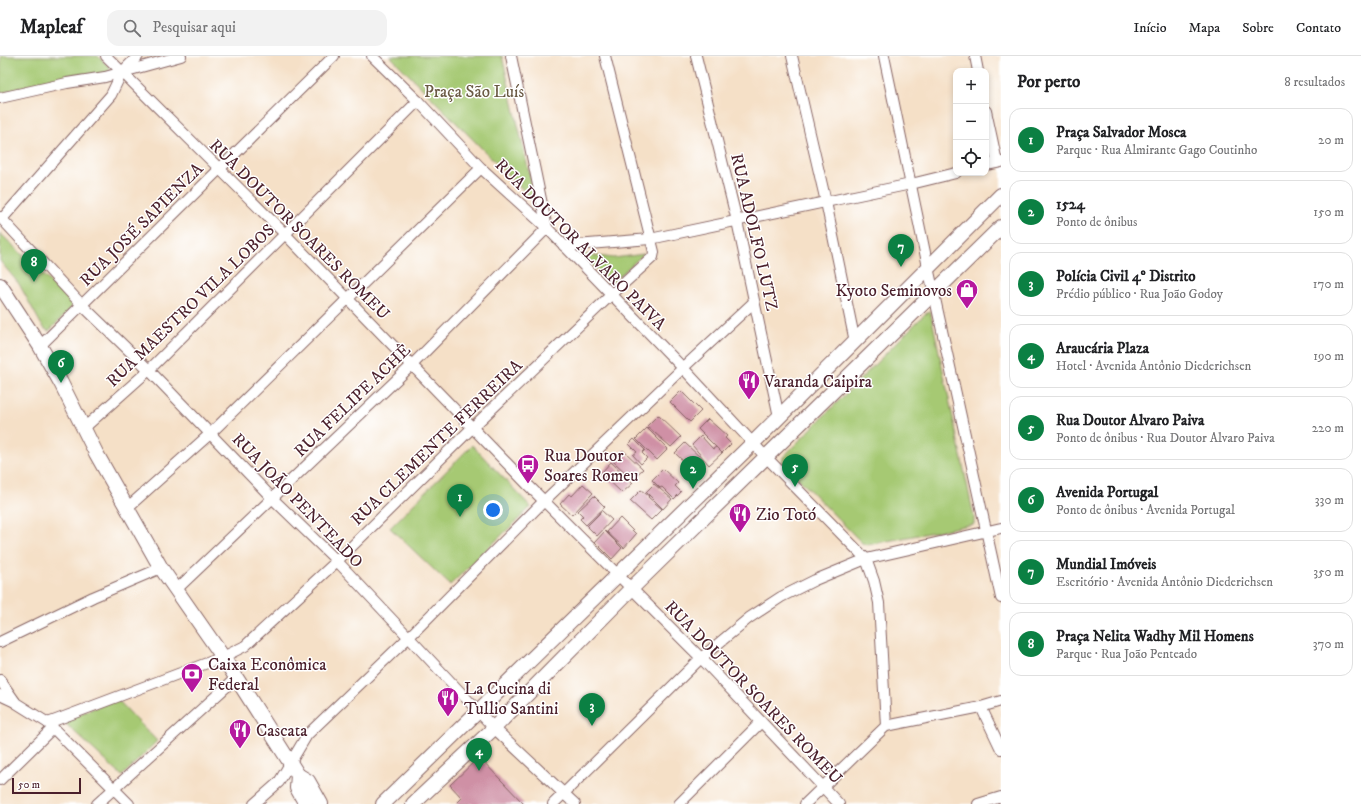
<!DOCTYPE html>
<html lang="pt">
<meta charset="utf-8">
<style>
:root{--surface:#fff;--page:#f2f2f2;--text:#202124;--muted:#757577;--line:#e0e0e0;--accent:#0b8043}
body{margin:0;font-family:"IM FELL DW Pica",serif;background:var(--page);color:var(--text)}
.controls{position:absolute;right:12px;top:12px;display:grid;overflow:hidden;border-radius:8px;box-shadow:0 2px 6px #0003}
.controls button{width:36px;height:36px;display:grid;place-items:center;padding:0;border:0;border-bottom:1px solid var(--line);background:var(--surface);color:var(--text);font:20px sans-serif}
.scale{position:absolute;left:12px;bottom:10px;width:69px;box-sizing:border-box;padding-left:4px;border:2px solid #4a1f2b;border-top:0;font-size:11px;line-height:14px;white-space:nowrap;color:#4a1f2b;-webkit-text-stroke:3px #fff;paint-order:stroke}
.you{position:absolute;left:493px;top:454px;width:14px;height:14px;margin:-10px;border:3px solid #fff;border-radius:50%;background:#1a73e8;box-shadow:0 0 0 6px #1a73e833}
.badge{display:grid;place-items:center;width:26px;height:26px;border-radius:50%;background:var(--accent);color:#fff;font-size:13px;font-weight:700}
.pin{position:absolute;translate:-50% -33px;filter:drop-shadow(0 1px 2px #0008)}
.pin::after{content:'';position:absolute;top:21px;width:14px;height:12px;background:inherit;clip-path:polygon(0 0,100% 0,50% 100%)}
.list{margin:0;padding:0;list-style:none}
h2{display:flex;justify-content:space-between;align-items:center;height:52px;margin:0;padding:0 16px;font-size:17px}
h2 small{font-size:13px;font-weight:400;color:var(--muted)}
.list li{display:grid;grid-template-columns:26px 1fr auto;gap:12px;align-items:center;box-sizing:border-box;height:64px;margin:0 8px 8px;padding:0 8px;border:1px solid var(--line);border-radius:12px}
.list b{display:block;font-size:15px;white-space:nowrap}
.list p{margin:0;font-size:13px;white-space:nowrap;color:var(--muted)}
.list em{font-size:13px;font-style:normal;color:var(--muted)}
.icon{flex:none;width:22px;height:22px;fill:none;stroke:currentColor;stroke-width:2;stroke-linecap:round;stroke-linejoin:round}
.map{position:relative;flex:none;width:1001px;height:748px;overflow:hidden}
header{display:flex;align-items:center;gap:24px;box-sizing:border-box;height:56px;padding:0 20px;background:var(--surface);border-bottom:1px solid var(--line)}
header strong{font-size:19px}
nav{display:flex;gap:22px;margin-inline-start:auto;font-size:14px}
.search{width:280px;height:36px;background:var(--page);display:flex;align-items:center;gap:10px;box-sizing:border-box;padding:0 14px;border-radius:12px;color:var(--muted);font-size:15px}
main{display:flex}
aside{flex:1;background:var(--surface)}
.map>svg:first-child{display:block}
</style>
<header>
<strong>Mapleaf</strong>
<div class="search"><svg class="icon" aria-label="search" viewBox="0 0 24 24"><circle cx="10" cy="10" r="6"/><path d="M15 15l6 6"/></svg>Pesquisar aqui</div>
<nav><a>Início</a><a>Mapa</a><a>Sobre</a><a>Contato</a></nav>
</header>
<main>
<div class="map">
<svg width="1001" height="748" viewBox="0 0 1001 748">
<rect width="100%" height="100%" fill="#fff"/>
<filter id="ink" filterUnits="userSpaceOnUse"><feTurbulence type="fractalNoise" baseFrequency=".025" numOctaves="2"/><feDisplacementMap in="SourceGraphic" scale="8" xChannelSelector="R" yChannelSelector="G"/><feConvolveMatrix kernelMatrix="1 2 1 2 8 2 1 2 1" color-interpolation-filters="sRGB"/></filter>
<filter id="wash" filterUnits="userSpaceOnUse"><feTurbulence type="fractalNoise" baseFrequency=".012" numOctaves="4" result="noise"/><feDisplacementMap in="SourceGraphic" scale="16" xChannelSelector="R" yChannelSelector="G"/><feGaussianBlur stdDeviation="0.9" result="paint"/><feColorMatrix in="noise" values="0 0 0 0 0 0 0 0 0 0 0 0 0 0 0 0 0 1.4 0 .05"/><feComposite in="paint" operator="in"/></filter>
<g filter="url(#wash)">
<rect width="100%" height="100%" fill="#f5e0c7"/>
<g fill="#a6c973" stroke="#78744f">
<polygon points="1,0 98,0 111,13 107,17 97,19 76,18 0,37"/>
<polygon points="390,0 502,0 536,147"/>
<polygon points="0,177 74,249 49,275 45,273 41,268 19,228 0,205"/>
<polygon points="581,198 614,202 644,198 611,227"/>
<polygon points="930,256 932,263 974,461 974,468 867,489 862,487 783,407 783,401 925,258"/>
<polygon points="472,389 531,451 450,529 390,472"/>
<polygon points="117,643 157,685 122,720 65,667 64,664"/>
</g>
<g id="blocks">
<g fill="#cf90a5">
<polygon points="681,335 701,355 690,366 670,346"/>
<polygon points="658,359 681,381 671,391 647,370"/>
<polygon points="708,363 727,380 725,382 731,388 722,397 698,373"/>
<polygon points="647,372 668,393 657,404 636,383"/>
<polygon points="701,380 713,393 716,391 722,397 709,409 692,389"/>
<polygon points="634,383 645,394 642,397 647,402 641,408 633,399 637,396 629,388"/>
<polygon points="685,387 703,404 700,407 705,412 698,419 675,397"/>
<polygon points="623,394 643,413 632,423 613,405"/>
<polygon points="611,406 633,427 622,437 601,417"/>
<polygon points="663,413 678,427 675,430 681,436 674,443 662,431 660,432 652,424"/>
<polygon points="583,428 593,437 572,459 560,448 569,438 572,440"/>
<polygon points="654,428 672,443 663,453 646,436"/>
<polygon points="641,434 649,440 648,441 662,453 651,464 630,445"/>
<polygon points="594,440 605,451 586,469 580,463 583,460 578,455"/>
<polygon points="602,455 612,464 597,480 587,470"/>
<polygon points="620,462 636,478 624,492 607,476"/>
<polygon points="605,475 622,492 612,503 595,486"/>
<polygon points="479,701 524,748 456,748 462,742 450,729"/>
</g>
</g>
</g>
<g filter="url(#ink)">
<use href="#blocks" fill-opacity="0" stroke="#866362" stroke-width="1"/>
<g fill="none" stroke-linecap="round" stroke-linejoin="round">
<g stroke="#866362" stroke-width="12">
<g id="minor">
<polyline points="106,0 285,178 528,429 701,602 839,748"/>
<polyline points="372,0 418,45 481,112 547,172 586,212 683,312 766,401 866,503 874,525 879,547 886,670"/>
<polyline points="511,0 547,172"/>
<polyline points="696,0 737,165 779,361"/>
<polyline points="792,0 826,146 855,286"/>
<polyline points="884,0 928,211 1001,542"/>
<polyline points="975,0 978,15"/>
<polyline points="0,42 67,27 105,21 181,0"/>
<polyline points="986,55 997,106"/>
<polyline points="986,109 1001,106"/>
<polyline points="0,161 82,249 149,314 273,443 337,505 494,672 575,748"/>
<polyline points="2,163 111,39 122,16 138,0"/>
<polyline points="564,190 650,183 911,128 956,117"/>
<polyline points="40,290 334,0"/>
<polyline points="84,372 149,314 418,45"/>
<polyline points="127,452 211,377 481,112"/>
<polyline points="176,534 412,309 547,172"/>
<polyline points="0,586 93,541 161,512"/>
<polyline points="0,624 16,647 48,667 129,748"/>
<polyline points="0,639 15,646"/>
<polyline points="981,651 1001,693"/>
<polyline points="48,667 223,601 245,590 337,505 473,371 611,239 653,201 654,196 605,0"/>
<polyline points="0,724 53,672"/>
<polyline points="97,748 236,622"/>
<polyline points="254,748 279,726 307,679 409,581 544,445 683,312 754,246"/>
<polyline points="553,748 701,602 749,562 781,541 815,524 866,503 1001,472"/>
<polyline points="679,748 761,666"/>
<polyline points="805,748 886,670 981,651 1001,645"/>
<polyline points="978,748 1001,741"/>
</g>
</g>
<g stroke="#866362" stroke-width="16">
<g id="secondary">
<polyline points="0,229 40,290 61,327 96,397 161,512 223,601 298,719 308,725 321,748"/>
<polyline points="298,719 297,732 306,748"/>
<polyline points="383,748 753,387 1001,139"/>
<polyline points="413,748 494,672 632,532 1001,171"/>
</g>
</g>
<use href="#minor" stroke="#fff" stroke-width="10"/>
<use href="#secondary" stroke="#fff" stroke-width="14"/>
</g>
</g>
<defs>
<g id="shop-pin" transform="scale(1.15)"><path d="M0 17L-7.5 6A9.5 9.5 0 1 1 7.5 6Z" fill="#b5179e" stroke="#fff"/><path d="M-5-2.5h2.3a2.7 3.5 0 0 1 5.4 0H5L5.5 6h-11ZM-1.5-2.5h3a1.5 2.3 0 0 0-3 0Z" fill="#fff"/></g>
<g id="restaurant-pin" transform="scale(1.15)"><path d="M0 17L-7.5 6A9.5 9.5 0 1 1 7.5 6Z" fill="#b5179e" stroke="#fff"/><path d="M-5-6h1v4h1v-4h1v4h1v-4h1v5L-1.5 .5V6h-2V.5L-5-1ZM5-6V6H3V1.5H1.5Q1.5-4 5-6Z" fill="#fff"/></g>
<g id="bus-pin" transform="scale(1.15)"><path d="M0 17L-7.5 6A9.5 9.5 0 1 1 7.5 6Z" fill="#b5179e" stroke="#fff"/><path d="M-5-6H5V4H4V6H2V4H-2V6H-4V4H-5ZM-3.5-4V0h7V-4ZM-3.5 1.2v1.5H-2V1.2ZM2 1.2v1.5H3.5V1.2Z" fill="#fff"/></g>
<g id="bank-pin" transform="scale(1.15)"><path d="M0 17L-7.5 6A9.5 9.5 0 1 1 7.5 6Z" fill="#b5179e" stroke="#fff"/><path d="M-6-4H6V4H-6ZM0-2.3a2.3 2.3 0 1 0 0 4.6a2.3 2.3 0 1 0 0-4.6Z" fill="#fff"/></g>
</defs>
<g fill-rule="evenodd">
<use href="#shop-pin" x="967" y="234"/>
<use href="#restaurant-pin" x="749" y="325"/>
<use href="#bus-pin" x="528" y="409"/>
<use href="#restaurant-pin" x="740" y="458"/>
<use href="#bank-pin" x="192" y="618"/>
<use href="#restaurant-pin" x="448" y="642"/>
<use href="#restaurant-pin" x="240" y="674"/>
</g>
<g text-anchor="middle" stroke-width="3" stroke-linejoin="round" paint-order="stroke">
<g font-size="17" fill="#6a5a44" stroke="#fff">
<text x="474" y="41">Praça São Luís</text>
</g>
<g font-size="17" fill="#4a1f2b" stroke="#fff">
<text transform="translate(141 168) rotate(-45)" y="6">RUA JOSÉ SAPIENZA</text>
<text transform="translate(300 173) rotate(45)" y="6">RUA DOUTOR SOARES ROMEU</text>
<text transform="translate(755 176) rotate(77)" y="6">RUA ADOLFO LUTZ</text>
<text transform="translate(581 188) rotate(45)" y="6">RUA DOUTOR ALVARO PAIVA</text>
<text transform="translate(190 249) rotate(-44)" y="6">RUA MAESTRO VILA LOBOS</text>
<text transform="translate(352 344) rotate(-44)" y="6">RUA FELIPE ACHÊ</text>
<text transform="translate(436 386) rotate(-44)" y="6">RUA CLEMENTE FERREIRA</text>
<text transform="translate(298 444) rotate(46)" y="6">RUA JOÃO PENTEADO</text>
<text transform="translate(754 636) rotate(46)" y="6">RUA DOUTOR SOARES ROMEU</text>
</g>
<g font-size="17" fill="#4a1f2b" stroke="#fff" text-anchor="start">
<text x="952" y="240" text-anchor="end">Kyoto Seminovos</text>
<text x="764" y="331">Varanda Caipira</text>
<text x="544" y="405">Rua Doutor<tspan x="544" dy="20">Soares Romeu</tspan></text>
<text x="756" y="464">Zio Totó</text>
<text x="208" y="614">Caixa Econômica<tspan x="208" dy="20">Federal</tspan></text>
<text x="464" y="638">La Cucina di<tspan x="464" dy="20">Tullio Santini</tspan></text>
<text x="256" y="680">Cascata</text>
</g>
</g>
</svg>
<div class="controls">
<button>+</button>
<button>−</button>
<button><svg class="icon" aria-label="locate" viewBox="0 0 24 24"><circle cx="12" cy="12" r="6"/><path d="M12 2v4M12 18v4M2 12h4M18 12h4"/></svg></button>
</div>
<div class="scale">50 m</div>
<div class="you"></div>
<div class="pin badge" style="left:460px;top:461px">1</div>
<div class="pin badge" style="left:693px;top:433px">2</div>
<div class="pin badge" style="left:592px;top:670px">3</div>
<div class="pin badge" style="left:479px;top:715px">4</div>
<div class="pin badge" style="left:795px;top:431px">5</div>
<div class="pin badge" style="left:61px;top:327px">6</div>
<div class="pin badge" style="left:901px;top:211px">7</div>
<div class="pin badge" style="left:34px;top:226px">8</div>
</div>
<aside>
<h2>Por perto<small>8 resultados</small></h2>
<ul class="list">
<li><span class="badge">1</span><div><b>Praça Salvador Mosca</b><p>Parque · Rua Almirante Gago Coutinho</p></div><em>20 m</em></li>
<li><span class="badge">2</span><div><b>1524</b><p>Ponto de ônibus</p></div><em>150 m</em></li>
<li><span class="badge">3</span><div><b>Polícia Civil 4º Distrito</b><p>Prédio público · Rua João Godoy</p></div><em>170 m</em></li>
<li><span class="badge">4</span><div><b>Araucária Plaza</b><p>Hotel · Avenida Antônio Diederichsen</p></div><em>190 m</em></li>
<li><span class="badge">5</span><div><b>Rua Doutor Alvaro Paiva</b><p>Ponto de ônibus · Rua Doutor Alvaro Paiva</p></div><em>220 m</em></li>
<li><span class="badge">6</span><div><b>Avenida Portugal</b><p>Ponto de ônibus · Avenida Portugal</p></div><em>330 m</em></li>
<li><span class="badge">7</span><div><b>Mundial Imóveis</b><p>Escritório · Avenida Antônio Diederichsen</p></div><em>350 m</em></li>
<li><span class="badge">8</span><div><b>Praça Nelita Wadhy Mil Homens</b><p>Parque · Rua João Penteado</p></div><em>370 m</em></li>
</ul>
</aside>
</main>
